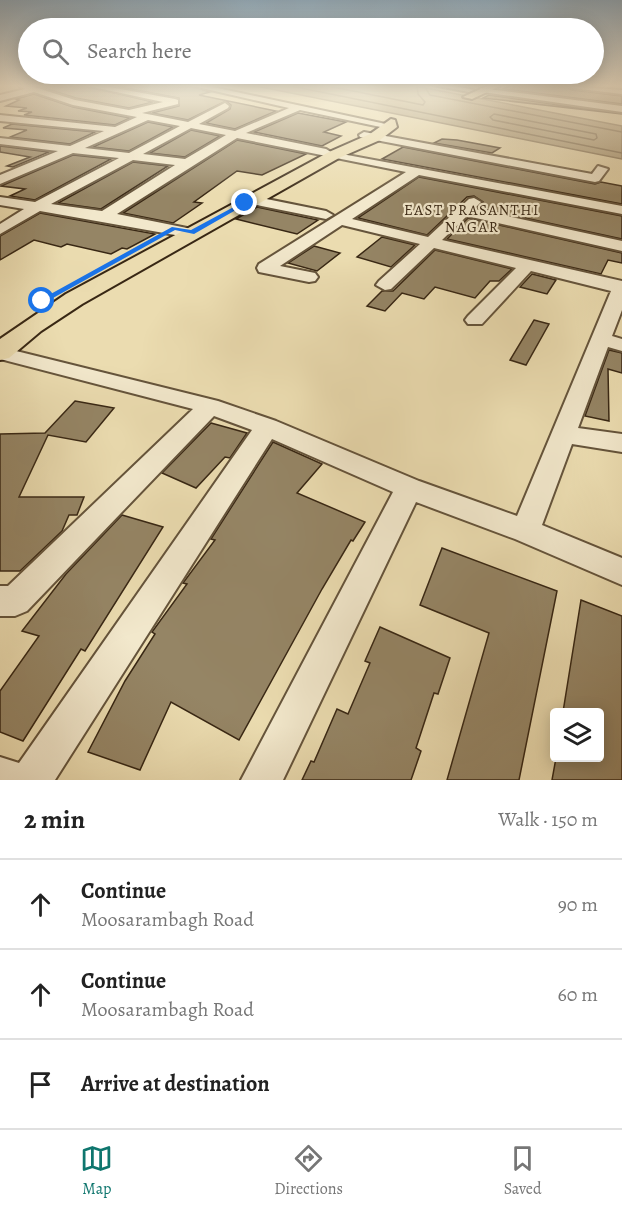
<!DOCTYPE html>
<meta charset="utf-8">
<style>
:root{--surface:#fff;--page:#f2f2f2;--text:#222;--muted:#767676;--line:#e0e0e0;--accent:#0f766e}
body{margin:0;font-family:Alegreya,serif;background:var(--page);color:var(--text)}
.controls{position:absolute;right:18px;bottom:18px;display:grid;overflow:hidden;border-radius:6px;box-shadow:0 3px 15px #0003}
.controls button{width:54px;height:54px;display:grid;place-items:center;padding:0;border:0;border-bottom:2px solid var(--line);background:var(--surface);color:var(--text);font:30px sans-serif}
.stop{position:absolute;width:18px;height:18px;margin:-14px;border:4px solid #1a73e8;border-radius:50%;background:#fff}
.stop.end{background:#1a73e8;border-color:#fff;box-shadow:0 2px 6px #0008}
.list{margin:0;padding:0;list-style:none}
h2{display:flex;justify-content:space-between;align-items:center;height:78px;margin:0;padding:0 24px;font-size:26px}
h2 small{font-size:20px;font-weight:400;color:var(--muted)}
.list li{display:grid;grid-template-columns:39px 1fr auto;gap:18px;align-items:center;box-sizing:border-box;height:90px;padding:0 24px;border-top:2px solid var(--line)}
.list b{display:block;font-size:22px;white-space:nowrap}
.list p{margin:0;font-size:20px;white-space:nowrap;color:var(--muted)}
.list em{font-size:20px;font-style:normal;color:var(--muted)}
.icon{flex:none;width:33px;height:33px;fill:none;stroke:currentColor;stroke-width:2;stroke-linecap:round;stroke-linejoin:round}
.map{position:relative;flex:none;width:622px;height:780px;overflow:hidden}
.search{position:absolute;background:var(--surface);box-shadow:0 3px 15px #0003;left:18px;right:18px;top:18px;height:66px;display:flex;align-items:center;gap:15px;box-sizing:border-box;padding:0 21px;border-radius:33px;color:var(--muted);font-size:22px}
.sheet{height:348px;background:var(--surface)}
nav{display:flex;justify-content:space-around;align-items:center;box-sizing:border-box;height:84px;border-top:2px solid var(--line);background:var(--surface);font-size:16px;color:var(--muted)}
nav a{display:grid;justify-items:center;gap:3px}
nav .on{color:var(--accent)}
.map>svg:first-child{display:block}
</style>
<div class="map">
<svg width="622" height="780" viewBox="0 0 622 780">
<rect width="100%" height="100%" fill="#ebdcb0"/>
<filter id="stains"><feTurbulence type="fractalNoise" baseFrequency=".00333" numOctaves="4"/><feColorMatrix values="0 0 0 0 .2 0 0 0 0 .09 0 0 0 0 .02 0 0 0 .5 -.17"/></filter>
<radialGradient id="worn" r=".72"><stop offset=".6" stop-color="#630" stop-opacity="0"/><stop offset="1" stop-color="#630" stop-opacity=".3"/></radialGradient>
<polygon fill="#ae9e7b" stroke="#7f6e52" stroke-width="1.5" points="256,86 415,86 622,126 622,159"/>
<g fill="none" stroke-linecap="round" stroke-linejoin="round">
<g stroke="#736248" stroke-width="1.5">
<polyline points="291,86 622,153"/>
<polyline points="328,86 423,105 425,102 418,94 417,86"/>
<polyline points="424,86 430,95 622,132"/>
<polygon points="494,114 596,134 597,138 594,140 493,120 490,117"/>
</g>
</g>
<g fill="#958565" stroke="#382714" stroke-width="1.5">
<polygon points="38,86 86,86 153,102 129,108 76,98"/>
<polygon points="115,86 191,86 210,92 199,95 276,111 235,129 206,123 230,109 231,105 226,101 188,120 152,113 179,106 179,98"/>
<polygon points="509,86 566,86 572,90 622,96 622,104 503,89"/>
<polygon points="34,94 73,107 130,118 115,125 24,115 32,112 18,111 27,108 6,106 19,100 16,99"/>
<polygon points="489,95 622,114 483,98"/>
<polygon points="298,113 346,122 324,132 341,136 322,146 254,132"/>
<polygon points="148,122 173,127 129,151 93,147"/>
<polygon points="12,124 95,132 70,144 10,137 27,130 3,128"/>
<polygon points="191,130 220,136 185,157 150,153"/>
<polygon points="442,139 457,140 500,148 492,153 434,143"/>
<polygon points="237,140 306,154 262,175 237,171 194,202 202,203 173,223 123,213"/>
<polygon points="0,146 49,152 13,167 7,166 30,157 0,152"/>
<polygon points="403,147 595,184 601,182 622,186 622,204 382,159"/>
<polygon points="73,155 111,159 35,200 10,196 25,189 1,186"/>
<polygon points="133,162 168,166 101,209 58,203"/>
<polygon points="419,177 622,216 622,239 479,208 483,202 474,196 467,197 427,235 358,218"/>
<polygon points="257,207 318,220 297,234 236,219"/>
<polygon points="40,213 155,234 127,249 122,248 111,254 67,244 61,247 34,240 0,260 0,236"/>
<polygon points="468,218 622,253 622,263 608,260 601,274 447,239"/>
<polygon points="382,237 415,245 391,267 357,257"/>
<polygon points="314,246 340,253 317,271 288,263"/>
<polygon points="435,250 512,269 499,281 490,281 475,298 435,287 424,299 402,293 385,311 367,306 382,291 393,291"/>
<polygon points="532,274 556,280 547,294 520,287"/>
<polygon points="534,320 549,324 526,365 510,360"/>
<polygon points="609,350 622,353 622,373 608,369 609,421 585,416"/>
<polygon points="75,401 114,408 86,442 48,435 19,497 84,497 77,515 69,515 62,531 20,571 0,571 0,434 45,433"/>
<polygon points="211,423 247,433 230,458 225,457 196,488 162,473"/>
<polygon points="273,442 322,464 297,493 365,522 353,541 351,540 322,589 239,740 171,702 140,770 88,752 125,681 155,634 152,632 187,584 183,583 215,540 211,539"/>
<polygon points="122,515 163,527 85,651 81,649 23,741 0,732 0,691 39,636 22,631 66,574"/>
<polygon points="442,548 557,591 519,780 447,780 489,633 420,605"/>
<polygon points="581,600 622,616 622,780 552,780 556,758 600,758 600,712 563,712"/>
<polygon points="380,627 450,658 438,694 434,693 416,748 421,751 411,780 302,780 311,761 314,762 337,709 348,714 370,663 365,661"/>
</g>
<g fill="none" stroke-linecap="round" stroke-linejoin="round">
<g stroke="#65543b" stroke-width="4">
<g id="minor">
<path d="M19,86H31L75,100L129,110L163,102L88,86H104L175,99L178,100V104L142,113L188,122L225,103L229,106L228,108L199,124L235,131L289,108L193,86H208L395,126L390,129L300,110L246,133L326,149L331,152L622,206V214L419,175L352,219L428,237L469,199L474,198L481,202L474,209L622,241V251L467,216L442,240L622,281V310L612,336L622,339V351L608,347L578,428L622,434V452L572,444L542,525L622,558V585L515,539L416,502L283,780H241L393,492L272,439L55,780H0V757L19,763L252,430L214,416L27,611L15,616H0V586H8L193,409L0,359V347L218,401L276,421L419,481L517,516L611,291L531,271L482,324H468L465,320L468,316L516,268L434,248L391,289L385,290L376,285L379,281L420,244L342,225L280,266L315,273L318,277L315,281L309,282L259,272L257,268L259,264L406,172L237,138L117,214L197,230L200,233L197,236L192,238L40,211L0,234V224L24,209L0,205V197L35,202L119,158L73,153L0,184V175L58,151L0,144V138L70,146L104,131L0,121V115L115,127L137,117L73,105L34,92L0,101V95L25,89ZM148,120L180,126L129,153L85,148ZM191,128L226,135L185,159L143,154ZM133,160L175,165L102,211L51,204Z"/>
<polygon points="438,86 457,86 473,90 469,92"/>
<polygon points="568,86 622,90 622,94 572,88"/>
<polygon points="480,88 622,106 622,112 483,92"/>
<polygon points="364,132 592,174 598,166 608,169 599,181 595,182 360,137 359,135"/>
<polygon points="252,196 326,211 333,215 326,219 247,203 247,197"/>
</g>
</g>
<g stroke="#382714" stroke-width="4">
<g id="major">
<polygon points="487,86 500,86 472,99 463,97"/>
<polygon points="391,119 395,120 397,127 380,140 339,158 82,304 41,331 9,358 0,360 0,339 66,294 329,152 370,134"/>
</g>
</g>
<use href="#minor" fill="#f2e8cc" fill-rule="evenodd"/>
<use href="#major" fill="#ebdcb0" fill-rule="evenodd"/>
</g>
<linearGradient id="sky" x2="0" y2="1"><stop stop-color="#91abbc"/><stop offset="0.44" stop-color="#f6efdb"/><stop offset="1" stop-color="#f6efdb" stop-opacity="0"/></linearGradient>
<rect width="622" height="195" fill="url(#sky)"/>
<polygon fill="#1a73e8" points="243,202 248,203 194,234 175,230 44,303 38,301 172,227 191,230"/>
<g text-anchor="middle" stroke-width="4.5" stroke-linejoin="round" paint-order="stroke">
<g font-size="15" letter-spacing="1.5" fill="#382714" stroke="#f2e8cc">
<text x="472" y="215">EAST PRASANTHI<tspan x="472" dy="17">NAGAR</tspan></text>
</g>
</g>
<rect width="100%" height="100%" filter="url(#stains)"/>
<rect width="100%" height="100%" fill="url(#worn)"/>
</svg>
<div class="controls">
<button><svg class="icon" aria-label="layers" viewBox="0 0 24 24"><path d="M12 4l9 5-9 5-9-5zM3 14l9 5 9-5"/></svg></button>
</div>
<div class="stop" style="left:42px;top:301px"></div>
<div class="stop end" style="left:245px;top:203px"></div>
<div class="search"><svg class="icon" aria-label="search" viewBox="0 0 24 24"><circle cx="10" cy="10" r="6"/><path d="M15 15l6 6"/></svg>Search here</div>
</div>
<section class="sheet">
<h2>2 min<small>Walk · 150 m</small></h2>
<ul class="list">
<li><svg class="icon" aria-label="ahead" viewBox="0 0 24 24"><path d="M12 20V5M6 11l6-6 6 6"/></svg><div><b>Continue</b><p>Moosarambagh Road</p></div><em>90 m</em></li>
<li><svg class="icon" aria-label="ahead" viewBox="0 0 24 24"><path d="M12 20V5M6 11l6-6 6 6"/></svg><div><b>Continue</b><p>Moosarambagh Road</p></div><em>60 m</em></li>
<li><svg class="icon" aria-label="arrive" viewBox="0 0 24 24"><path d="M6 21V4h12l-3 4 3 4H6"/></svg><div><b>Arrive at destination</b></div></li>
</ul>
</section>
<nav>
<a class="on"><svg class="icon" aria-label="map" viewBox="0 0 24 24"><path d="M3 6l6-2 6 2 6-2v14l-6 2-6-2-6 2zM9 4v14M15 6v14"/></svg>Map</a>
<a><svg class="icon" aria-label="directions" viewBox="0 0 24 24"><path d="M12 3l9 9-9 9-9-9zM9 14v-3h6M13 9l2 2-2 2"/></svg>Directions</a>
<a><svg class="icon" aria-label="saved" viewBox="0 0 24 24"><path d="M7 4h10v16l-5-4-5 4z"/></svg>Saved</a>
</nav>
